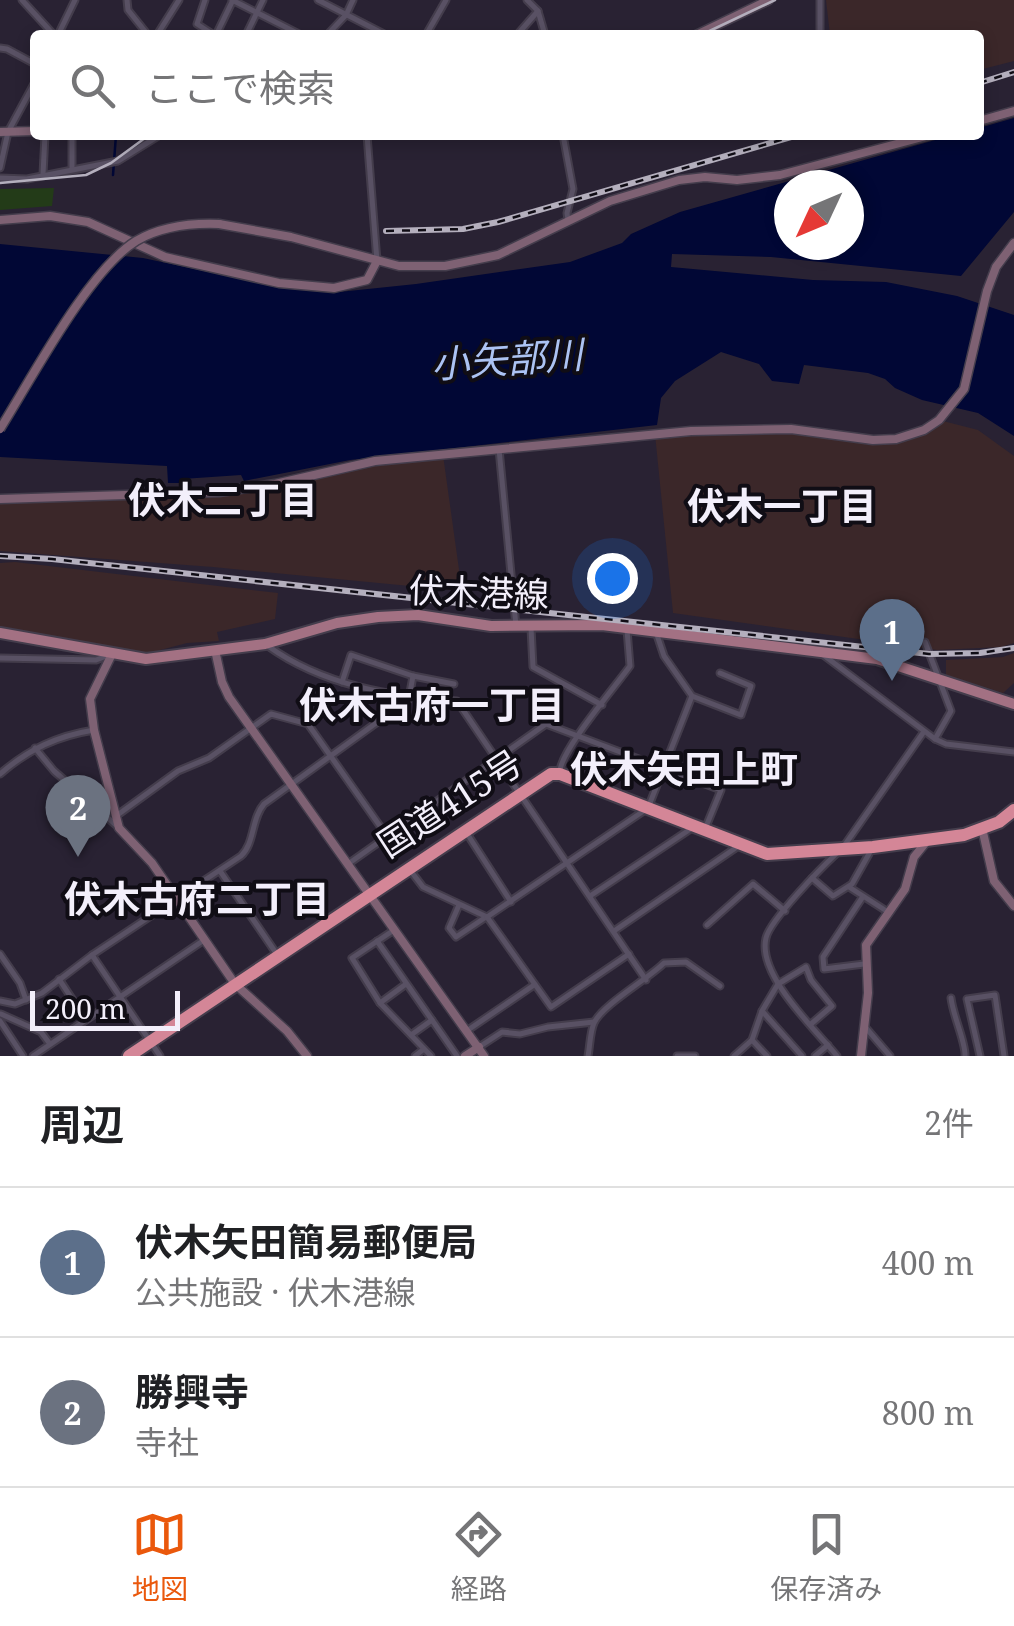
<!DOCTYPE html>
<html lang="ja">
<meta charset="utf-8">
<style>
:root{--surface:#fff;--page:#f2f2f2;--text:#202124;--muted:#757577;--line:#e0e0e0;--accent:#ea580c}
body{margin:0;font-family:"Noto Serif","Noto Sans JP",serif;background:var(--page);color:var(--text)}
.compass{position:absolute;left:774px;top:170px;width:90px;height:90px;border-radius:50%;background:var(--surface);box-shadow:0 5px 15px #0003;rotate:226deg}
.scale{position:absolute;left:30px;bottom:25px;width:150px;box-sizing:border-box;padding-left:10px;border:5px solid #f3effb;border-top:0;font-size:28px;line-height:35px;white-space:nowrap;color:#f3effb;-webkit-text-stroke:8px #100d15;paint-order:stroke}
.you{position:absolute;left:612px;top:578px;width:35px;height:35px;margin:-25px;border:8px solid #fff;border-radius:50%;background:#1a73e8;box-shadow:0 0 0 15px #1a73e833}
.badge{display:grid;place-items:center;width:65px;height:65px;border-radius:50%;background:var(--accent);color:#fff;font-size:32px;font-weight:700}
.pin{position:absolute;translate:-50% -82px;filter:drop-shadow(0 2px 5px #0008)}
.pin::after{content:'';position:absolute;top:52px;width:35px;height:30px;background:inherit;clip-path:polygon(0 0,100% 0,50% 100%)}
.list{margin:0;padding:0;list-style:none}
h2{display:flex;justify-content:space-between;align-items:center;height:130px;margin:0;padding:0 40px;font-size:42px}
h2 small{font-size:32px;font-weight:400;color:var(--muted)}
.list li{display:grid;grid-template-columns:65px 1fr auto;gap:30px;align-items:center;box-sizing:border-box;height:150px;padding:0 40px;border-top:2px solid var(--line)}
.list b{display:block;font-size:38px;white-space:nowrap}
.list p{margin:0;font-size:32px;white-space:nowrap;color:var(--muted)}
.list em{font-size:32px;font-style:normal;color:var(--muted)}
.icon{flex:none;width:55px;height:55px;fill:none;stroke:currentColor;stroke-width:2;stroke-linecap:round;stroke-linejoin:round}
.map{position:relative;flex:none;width:1014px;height:1056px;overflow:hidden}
.search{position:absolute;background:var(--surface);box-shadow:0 5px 15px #0003;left:30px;right:30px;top:30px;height:110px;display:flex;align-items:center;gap:25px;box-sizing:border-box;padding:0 35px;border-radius:10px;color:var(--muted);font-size:38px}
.sheet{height:430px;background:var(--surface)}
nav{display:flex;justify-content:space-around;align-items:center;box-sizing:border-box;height:140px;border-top:2px solid var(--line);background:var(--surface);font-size:28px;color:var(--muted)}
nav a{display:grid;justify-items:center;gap:5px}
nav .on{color:var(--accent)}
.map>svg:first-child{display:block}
</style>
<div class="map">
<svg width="1014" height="1056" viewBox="0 0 1014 1056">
<rect width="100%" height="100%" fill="#292233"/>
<g fill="#3b2729">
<polygon points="826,0 1014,0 1014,61 979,70 979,35 830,35"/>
<polygon points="939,420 978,430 1014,456 1014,643 1001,647 937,650 673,613 655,434 727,429 895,439"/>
<polygon points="443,455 462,591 213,567 0,551 0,503 219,492 375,461"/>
<polygon points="15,562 278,593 275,619 217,632 219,641 187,643 145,654 0,626 0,563"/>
<polygon points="1014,653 1014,683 1003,693 946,675 946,660 1003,657"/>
</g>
<polygon fill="#233b18" points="54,188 52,206 0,210 0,189"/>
<path fill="#010735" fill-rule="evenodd" d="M1014,118V212L961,276L771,257L672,254L671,267L813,280L886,282L957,296L1014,315V436L978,413L922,400L895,388L885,379L868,373L804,365L799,384L772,381L759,364L721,352L675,381L661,398L657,425L350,460L244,481L241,475L182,479V483H168L167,466L0,457V244L143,258L283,288L339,292L416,284L570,262L622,243L631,234L680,212L953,135H979V128ZM789,185H849V245H789Z"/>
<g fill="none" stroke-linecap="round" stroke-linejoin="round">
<polyline stroke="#010735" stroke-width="2.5" points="113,175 116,135"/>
<g stroke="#443d4c" stroke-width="9">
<g id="street">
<polyline points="22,0 54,35"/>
<polyline points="127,0 128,10 148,35"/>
<polyline points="205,0 197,24 214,35"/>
<polyline points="232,0 301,35"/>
<polyline points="318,0 386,35"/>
<polyline points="527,0 538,11 545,35"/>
<polyline points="820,0 820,35"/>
<polyline points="58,35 75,0"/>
<polyline points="157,35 179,0"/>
<polyline points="216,35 233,0"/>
<polyline points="246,35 263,0"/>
<polyline points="327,35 346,15 353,0"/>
<polyline points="426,35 446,0"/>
<polyline points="517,35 538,11"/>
<polyline points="0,48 7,49 35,64"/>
<polyline points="367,135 377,261"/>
<polyline points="563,135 573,189 567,213 568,220"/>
<polyline points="0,168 8,132 35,82"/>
<polyline points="72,169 72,135"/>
<polyline points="43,174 45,135"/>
<polyline points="0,178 27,179 118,161 160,135"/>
<polyline points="499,449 516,626"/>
<polyline points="531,628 533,667 602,705"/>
<polyline points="657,635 664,656 692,696 741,715 751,686 720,673"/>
<polyline points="925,642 951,711 935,739"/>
<path d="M268,646C322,685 392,697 457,701L646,980"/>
<polyline points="822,654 935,739 946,744 1014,752"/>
<polyline points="0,658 96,660 109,655"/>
<polyline points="342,682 351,655 413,676 454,684"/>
<polyline points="409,698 413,676"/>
<polyline points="35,748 54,771 116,825"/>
<path d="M560,771C561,750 615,687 630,666L627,630"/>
<path d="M0,774C29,749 57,736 94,730"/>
<polyline points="116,816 178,771 209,758 271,714 308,724 387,836"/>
<polyline points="466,832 511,902"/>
<polyline points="844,846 923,733"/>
<path d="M836,854C822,867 770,920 766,938C757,975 815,1029 837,1056"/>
<polyline points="348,864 546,724 721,790 705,829"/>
<polyline points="410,870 423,887 487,917 551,1007 629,954"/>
<polyline points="220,871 276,953"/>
<polyline points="812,878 833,896 852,884 870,852"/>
<polyline points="849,887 888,912"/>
<polyline points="590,896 692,828"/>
<polyline points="862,898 823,957 824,969 864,964"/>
<polyline points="459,905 449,928 456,937 486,917"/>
<polyline points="487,917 648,808 692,696"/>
<polyline points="707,925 753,884 785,911"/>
<polyline points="394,930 352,958 380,1003 431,1056"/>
<polyline points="614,931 737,847"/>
<polyline points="377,941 457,1056"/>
<polyline points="0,954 20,983 26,1000"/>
<polyline points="92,955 160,1056"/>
<polyline points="59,979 86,1020"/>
<path d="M951,998C953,1016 966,1043 965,1056"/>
<path d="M0,1001L15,1004L42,993L92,955L241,856C255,843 251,819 264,804L408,700"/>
<polyline points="380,1003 406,984"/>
<polyline points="762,1011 802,1056"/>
<polyline points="1,1014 41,1032 50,1044"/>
<polyline points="0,1021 23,1056"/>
<polyline points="866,1028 890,1056"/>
<polyline points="468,1030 534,985"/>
<polyline points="411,1035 432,1020"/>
<polyline points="752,1040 767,1056"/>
<polyline points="479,1047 502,1032 520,1034 548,1027 594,1022"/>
<polyline points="33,1056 204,940"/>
<polyline points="415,1056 424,1049"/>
<path d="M588,1056C590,1046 590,1032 594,1023C602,1005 648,979 664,963L686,962L720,986"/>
<polyline points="677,1056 695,1056"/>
<polyline points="734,1056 752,1040 762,1011 778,984 806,967 811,980 832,1006 811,1024"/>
<polyline points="815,1056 828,1045"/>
<polyline points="980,1056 967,999 995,995 1004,1056"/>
</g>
</g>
<g stroke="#443d4c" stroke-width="11">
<g id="secondary">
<polyline points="696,35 769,0"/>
<polyline points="979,121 1014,111"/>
<polyline points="0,132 35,131"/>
<polyline points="0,220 50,216 88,222 165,257 279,283 334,288 367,280 377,261"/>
<polyline points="219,224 291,237 399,266 445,266 498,255 610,201 679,180 705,177 737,180 780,175 930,135"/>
<polyline points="0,499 219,492 275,484 375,461 691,431 791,429 873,440 896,439 924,430 939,420 964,389 987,291 996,267 1014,243"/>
<polyline points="215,650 222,682 229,697 484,1056"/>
<polyline points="112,654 90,699 94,730 119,828 152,863 235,984 287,1031 307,1056"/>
<polyline points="982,828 994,881 1014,906"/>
<polyline points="465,1056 479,1047"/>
<polyline points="861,1056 868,993 866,945 905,889 914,857 927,841"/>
</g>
</g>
<g stroke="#443d4c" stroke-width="14">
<polyline id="primary" points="0,633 146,659 265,644 337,623 378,617 418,615 491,626 602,625 877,659 1014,704"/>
</g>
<g stroke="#443d4c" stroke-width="16">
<polyline id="highway" points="129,1056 551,774 560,774 767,854 873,847 964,835 999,822 1014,810"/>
</g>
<use href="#street" stroke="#595164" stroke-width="5"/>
<use href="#secondary" stroke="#7e6173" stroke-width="8"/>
<use href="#primary" stroke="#a37183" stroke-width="10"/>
<use href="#highway" stroke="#d48697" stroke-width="12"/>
<g stroke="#b4afbd" stroke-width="2.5">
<polyline points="701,35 775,0"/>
<polyline points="0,183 86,175 111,163 149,135"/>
</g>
<g stroke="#b4afbd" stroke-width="6">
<g id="rail">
<polyline points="979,83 1014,72"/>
<polyline points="386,231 463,229 498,222 798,135"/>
<polyline points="0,556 52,559 929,654 980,653 1014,648"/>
</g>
</g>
<use href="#rail" stroke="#100d15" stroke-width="2.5" stroke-dasharray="8" stroke-linecap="butt"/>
<g stroke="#443d4c" stroke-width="11" stroke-linecap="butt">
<path id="secondary-bridge" d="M0,429C32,378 88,271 136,241C160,227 192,223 219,224"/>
</g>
<use href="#secondary-bridge" stroke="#7e6173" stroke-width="8"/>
</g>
<g text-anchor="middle" stroke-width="8" stroke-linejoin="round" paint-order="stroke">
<g font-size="35" fill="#f3effb" stroke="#100d15">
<text transform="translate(479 593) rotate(2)" y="12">伏木港線</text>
<text transform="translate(450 804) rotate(-33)" y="12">国道415号</text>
</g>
<g font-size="38" font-style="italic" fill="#acc3f3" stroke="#100d15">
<text transform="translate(507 360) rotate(-4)" y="13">小矢部川</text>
</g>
<g font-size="38" font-weight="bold" fill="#f3effb" stroke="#100d15">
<text x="223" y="514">伏木二丁目</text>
<text x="782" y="520">伏木一丁目</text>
<text x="432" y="719">伏木古府一丁目</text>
<text x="684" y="783">伏木矢田上町</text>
<text x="197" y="913">伏木古府二丁目</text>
</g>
</g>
</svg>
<svg class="compass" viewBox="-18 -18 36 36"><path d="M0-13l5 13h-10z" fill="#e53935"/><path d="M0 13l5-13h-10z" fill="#757577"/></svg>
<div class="scale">200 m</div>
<div class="you"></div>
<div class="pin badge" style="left:892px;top:681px;background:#5c6f8a">1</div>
<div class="pin badge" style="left:78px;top:857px;background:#6b7280">2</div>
<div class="search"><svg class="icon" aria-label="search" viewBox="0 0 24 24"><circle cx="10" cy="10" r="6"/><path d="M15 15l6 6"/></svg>ここで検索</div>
</div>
<section class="sheet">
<h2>周辺<small>2件</small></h2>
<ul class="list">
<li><span class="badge" style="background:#5c6f8a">1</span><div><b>伏木矢田簡易郵便局</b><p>公共施設 · 伏木港線</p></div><em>400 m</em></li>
<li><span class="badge" style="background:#6b7280">2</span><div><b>勝興寺</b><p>寺社</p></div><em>800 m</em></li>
</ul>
</section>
<nav>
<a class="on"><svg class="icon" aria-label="map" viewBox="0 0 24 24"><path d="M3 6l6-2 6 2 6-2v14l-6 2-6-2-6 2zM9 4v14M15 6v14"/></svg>地図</a>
<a><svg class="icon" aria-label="directions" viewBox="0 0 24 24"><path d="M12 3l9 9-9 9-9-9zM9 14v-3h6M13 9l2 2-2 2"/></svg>経路</a>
<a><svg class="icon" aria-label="saved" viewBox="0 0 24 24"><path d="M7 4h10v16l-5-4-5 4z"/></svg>保存済み</a>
</nav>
